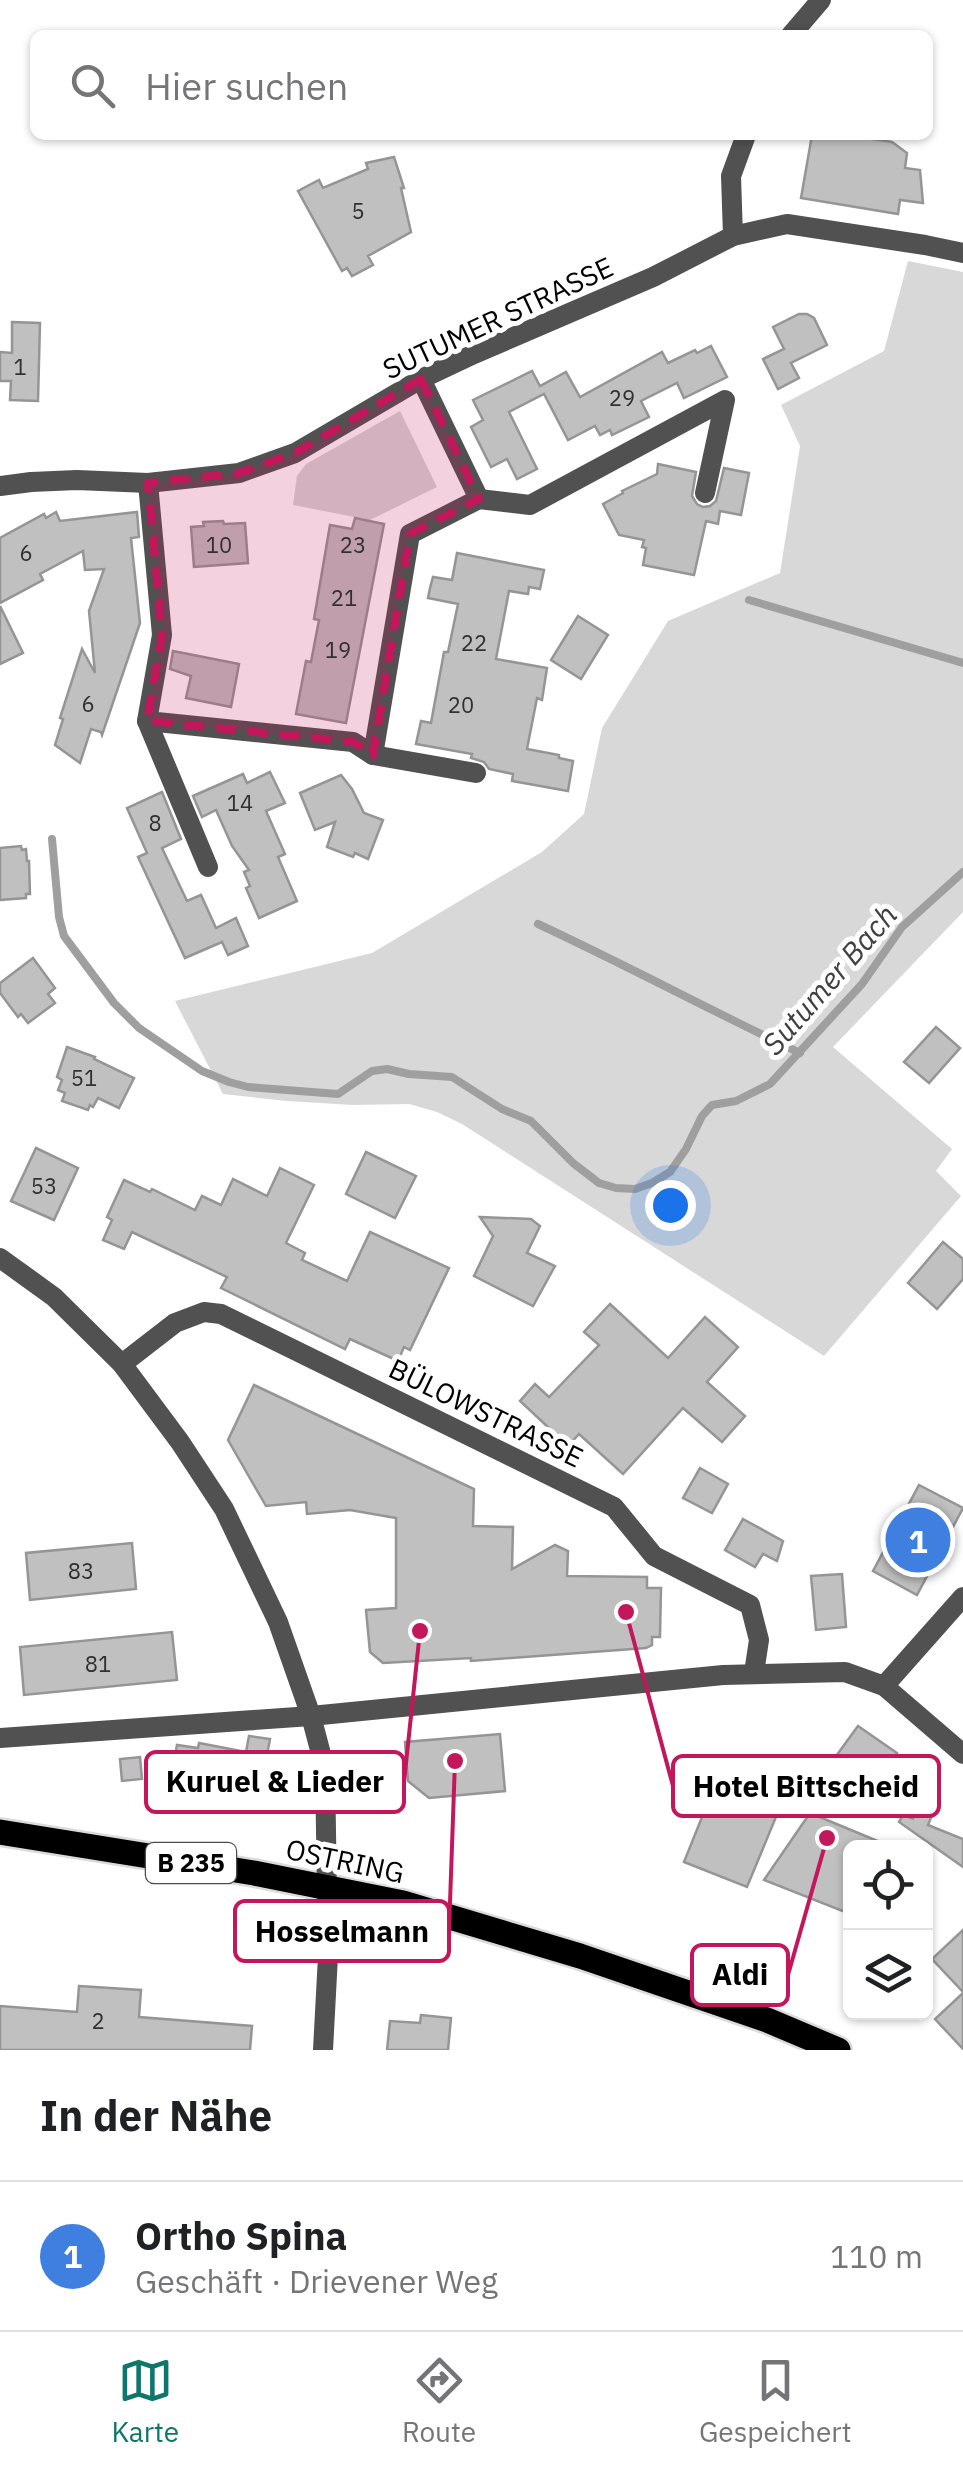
<!DOCTYPE html>
<html lang="de">
<meta charset="utf-8">
<style>
:root{--surface:#fff;--page:#f6f6f6;--text:#202124;--muted:#757577;--line:#e0e0e0;--accent:#0f766e}
body{margin:0;font-family:"IBM Plex Sans",sans-serif;background:var(--page);color:var(--text)}
.controls{position:absolute;right:30px;bottom:30px;display:grid;overflow:hidden;border-radius:15px;box-shadow:0 2px 8px #0004}
.controls button{width:90px;height:90px;display:grid;place-items:center;padding:0;border:0;border-bottom:2px solid var(--line);background:var(--surface);color:var(--text);font:50px sans-serif}
.you{position:absolute;left:670px;top:1205px;width:35px;height:35px;margin:-25px;border:8px solid #fff;border-radius:50%;background:#1a73e8;box-shadow:0 0 0 15px #1a73e833}
.badge{display:grid;place-items:center;width:65px;height:65px;border-radius:50%;background:var(--accent);color:#fff;font-size:32px;font-weight:700}
.pin{position:absolute;translate:-50% -50%;border:5px solid #fff;box-shadow:0 2px 10px #0006}
.list{margin:0;padding:0;list-style:none}
h2{display:flex;justify-content:space-between;align-items:center;height:130px;margin:0;padding:0 40px;font-size:42px}
h2 small{font-size:32px;font-weight:400;color:var(--muted)}
.list li{display:grid;grid-template-columns:65px 1fr auto;gap:30px;align-items:center;box-sizing:border-box;height:150px;padding:0 40px;border-top:2px solid var(--line)}
.list b{display:block;font-size:38px;white-space:nowrap}
.list p{margin:0;font-size:32px;white-space:nowrap;color:var(--muted)}
.list em{font-size:32px;font-style:normal;color:var(--muted)}
.icon{flex:none;width:55px;height:55px;fill:none;stroke:currentColor;stroke-width:2;stroke-linecap:round;stroke-linejoin:round}
.map{position:relative;flex:none;width:963px;height:2050px;overflow:hidden}
.search{position:absolute;background:var(--surface);box-shadow:0 2px 8px #0004;left:30px;right:30px;top:30px;height:110px;display:flex;align-items:center;gap:25px;box-sizing:border-box;padding:0 35px;border-radius:15px;color:var(--muted);font-size:38px}
.sheet{height:280px;background:var(--surface)}
nav{display:flex;justify-content:space-around;align-items:center;box-sizing:border-box;height:140px;border-top:2px solid var(--line);background:var(--surface);font-size:28px;color:var(--muted)}
nav a{display:grid;justify-items:center;gap:5px}
nav .on{color:var(--accent)}
.map>svg:first-child{display:block}
</style>
<div class="map">
<svg width="963" height="2050" viewBox="0 0 963 2050">
<rect width="100%" height="100%" fill="#fff"/>
<g fill="#d8d8d8">
<polygon points="908,261 963,272 963,912 833,1047 952,1149 936,1171 961,1196 824,1356 462,1124 437,1112 409,1104 353,1105 287,1101 223,1094 175,1001 372,953 542,852 584,814 602,728 668,621 780,573 800,446 781,405 884,351"/>
<polygon points="400,411 437,487 370,520 293,505 297,476 306,464"/>
</g>
<g fill="none" stroke-linecap="round" stroke-linejoin="round">
<g stroke="#9f9f9f" stroke-width="8">
<polyline points="749,600 963,663"/>
<polyline points="52,839 59,917 64,936 114,1003 139,1028 202,1071 229,1082 248,1087 338,1094 372,1071 387,1069 409,1074 452,1077 502,1109 531,1121 573,1163 599,1183 616,1188 635,1189 652,1183 670,1172 686,1149 702,1116 712,1105 736,1101 770,1084 862,984 902,927 963,872"/>
<path d="M538,924C626,965 712,1011 800,1053"/>
</g>
</g>
<g fill="#c0c0c0" stroke="#959595" stroke-width="2.5">
<polygon points="812,135 872,135 872,139 892,142 907,153 905,168 920,170 923,203 900,200 898,214 801,198"/>
<polygon points="394,157 404,188 401,188 411,232 368,256 373,265 352,276 347,268 342,271 298,191 319,180 323,188 368,169 366,163"/>
<polygon points="799,314 807,314 814,318 827,345 791,363 799,378 778,389 763,359 784,349 773,327"/>
<polygon points="12,322 40,323 38,401 10,400 11,381 0,381 0,352 12,353"/>
<polygon points="711,346 727,377 684,398 677,383 641,401 649,417 612,435 610,430 600,435 595,426 568,440 544,394 509,412 537,469 517,479 507,459 491,467 471,427 483,420 473,400 532,371 540,386 566,372 580,397 662,352 668,363 695,350 697,353"/>
<polygon points="658,464 696,472 692,496 697,504 703,507 710,506 716,501 724,468 749,473 741,515 720,511 718,524 706,521 694,575 643,565 646,548 642,547 644,540 619,535 603,504 623,493 622,491 657,474"/>
<polygon points="56,512 60,521 137,512 139,537 131,538 140,623 102,735 101,732 91,729 80,763 55,745 63,719 60,718 82,649 95,673 89,611 104,569 85,570 83,551 40,574 43,580 0,603 0,538 44,514 46,518"/>
<polygon points="355,518 384,524 346,723 296,714 306,661 311,662 319,620 314,619 330,525 352,529"/>
<polygon points="223,521 224,524 245,523 248,563 194,567 191,527 204,526 203,522"/>
<polygon points="457,553 544,570 540,589 529,587 528,594 509,591 496,659 547,668 542,700 537,698 527,749 559,755 559,758 573,761 568,791 512,781 513,774 489,769 484,762 471,758 472,754 416,744 421,721 431,723 444,652 448,652 458,604 428,598 430,588 433,577 452,580"/>
<polygon points="0,606 23,653 0,664"/>
<polygon points="578,616 608,635 581,679 551,660"/>
<polygon points="173,651 239,664 231,707 186,698 191,676 170,669"/>
<polygon points="270,772 285,803 266,811 285,854 278,857 297,901 259,918 246,888 250,886 244,872 249,870 232,846 216,810 202,817 193,796 243,774 247,783"/>
<polygon points="341,775 352,789 364,813 383,820 368,859 355,853 353,857 327,847 335,822 315,830 300,793"/>
<polygon points="162,792 181,839 162,848 187,901 201,895 216,928 236,918 248,946 228,955 222,942 185,958 138,857 147,853 127,808"/>
<polygon points="21,846 22,850 26,849 27,861 29,861 30,894 26,894 26,898 0,900 0,848"/>
<polygon points="33,958 55,988 48,994 55,1003 28,1023 21,1014 18,1017 0,993 0,983"/>
<polygon points="936,1027 960,1048 929,1083 904,1062"/>
<polygon points="67,1047 95,1057 94,1059 134,1078 119,1108 98,1098 93,1107 90,1105 88,1110 62,1101 65,1093 58,1090 62,1080 57,1077"/>
<polygon points="36,1148 78,1168 54,1220 11,1201"/>
<polygon points="366,1152 416,1176 395,1218 346,1194"/>
<polygon points="280,1168 314,1185 286,1243 305,1253 302,1260 347,1281 370,1232 449,1268 410,1350 404,1347 398,1361 350,1339 345,1349 221,1288 227,1277 132,1232 124,1249 103,1240 112,1220 107,1217 124,1180 150,1192 152,1189 195,1210 202,1196 221,1205 233,1179 267,1196"/>
<polygon points="480,1217 531,1219 540,1226 527,1253 555,1266 533,1306 474,1276 493,1236"/>
<polygon points="943,1242 963,1259 963,1279 937,1309 908,1283"/>
<polygon points="610,1304 668,1358 705,1317 738,1347 707,1382 745,1416 722,1442 683,1408 623,1474 579,1434 568,1446 520,1401 535,1384 549,1397 572,1373 599,1345 584,1332"/>
<polygon points="254,1385 474,1489 473,1526 513,1527 512,1569 555,1545 568,1551 567,1576 647,1577 647,1588 661,1588 660,1637 652,1637 652,1645 646,1648 471,1661 471,1658 383,1663 370,1652 366,1610 396,1608 396,1518 350,1510 307,1514 306,1502 266,1506 228,1440"/>
<polygon points="700,1468 728,1484 712,1513 683,1498"/>
<polygon points="919,1485 963,1508 917,1595 873,1571"/>
<polygon points="743,1519 783,1541 777,1561 763,1554 755,1567 725,1550"/>
<polygon points="132,1543 136,1589 30,1600 26,1553"/>
<polygon points="842,1574 846,1627 816,1630 811,1576"/>
<polygon points="172,1632 177,1680 24,1695 20,1647"/>
<polygon points="858,1726 897,1753 878,1780 937,1803 928,1825 963,1839 963,1867 899,1822 903,1815 914,1819 831,1763"/>
<polygon points="500,1734 505,1791 429,1798 408,1781 405,1742"/>
<polygon points="249,1736 270,1739 261,1788 172,1772 177,1745 198,1748 199,1743 246,1752"/>
<polygon points="140,1757 142,1779 122,1781 120,1759"/>
<polygon points="726,1757 790,1783 747,1887 684,1862"/>
<polygon points="810,1813 892,1847 850,1848 850,1914 764,1880"/>
<polygon points="963,1930 963,1992 932,1959"/>
<polygon points="79,1986 141,1990 139,2017 252,2026 250,2050 0,2050 0,2006 77,2012"/>
<polygon points="963,1993 963,2049 935,2019"/>
<polygon points="421,2015 451,2018 448,2050 387,2050 390,2021 420,2023"/>
</g>
<g fill="none" stroke-linecap="round" stroke-linejoin="round">
<g stroke="#dbdbdb" stroke-width="30">
<polyline id="primary" points="0,1832 254,1873 403,1903 580,1956 767,2020 838,2050"/>
</g>
<g stroke="#515151" stroke-width="20">
<polyline points="791,35 821,0"/>
<polyline points="733,236 731,176 746,135"/>
<polyline points="421,379 479,499"/>
<polyline points="148,483 162,635 147,721 353,742 373,755 410,534 479,499 530,505 725,400 705,493"/>
<polyline points="0,486 31,482 77,480 148,483 239,473 295,453 421,379 474,354 653,277 733,236 787,224 925,245 963,253"/>
<polyline points="147,721 208,867"/>
<polyline points="373,755 476,773"/>
<polyline points="0,1258 54,1297 122,1364 180,1442 224,1509 278,1622 311,1716 325,1769 328,1956 323,2050"/>
<polyline points="122,1364 175,1323 204,1312 221,1314 614,1507 654,1556 750,1605 759,1640 754,1673"/>
<polyline points="884,1686 963,1597"/>
<polyline points="0,1738 311,1716 723,1675 845,1672 884,1686 963,1754"/>
</g>
<use href="#primary" stroke="#000" stroke-width="25"/>
</g>
<path fill="#c2185b" fill-opacity="0.2" stroke="#c2185b" stroke-width="8" stroke-dasharray="20 12" stroke-linejoin="round" d="M421,379L479,499L410,534L373,755L353,742L147,721L162,635L148,483L239,473L295,453Z"/>
<g text-anchor="middle" stroke-width="10" stroke-linejoin="round" paint-order="stroke">
<g font-size="22" fill="#303030">
<text x="358" y="219">5</text>
<text x="20" y="375">1</text>
<text x="622" y="406">29</text>
<text x="219" y="553">10</text>
<text x="353" y="553">23</text>
<text x="26" y="561">6</text>
<text x="344" y="606">21</text>
<text x="474" y="651">22</text>
<text x="338" y="658">19</text>
<text x="88" y="712">6</text>
<text x="461" y="713">20</text>
<text x="240" y="811">14</text>
<text x="155" y="831">8</text>
<text x="84" y="1086">51</text>
<text x="44" y="1194">53</text>
<text x="81" y="1579">83</text>
<text x="98" y="1672">81</text>
<text x="98" y="2029">2</text>
</g>
<rect fill="#fff" stroke="#4c4c4c" stroke-width="2.5" x="146" y="1843" width="90" height="40" rx="8"/>
<g font-size="25" font-weight="bold" fill="#000">
<text x="191" y="1872">B 235</text>
</g>
<g font-size="28" fill="#000" stroke="#fff">
<text transform="translate(498 318) rotate(-25)" y="10">SUTUMER STRASSE</text>
<text transform="translate(486 1413) rotate(26)" y="10">BÜLOWSTRASSE</text>
<text transform="translate(345 1861) rotate(12)" y="10">OSTRING</text>
</g>
<g font-size="30" font-style="italic" fill="#404040" stroke="#fff">
<text transform="translate(830 980) rotate(-49)" y="10">Sutumer Bach</text>
</g>
</g>
<path fill="none" stroke="#c2185b" stroke-width="4" d="M420 1631L404 1782M626 1612L673 1786M455 1761L449 1931M827 1838L788 1975"/>
<g fill="#c2185b" stroke="#fff" stroke-width="4">
<circle cx="420" cy="1631" r="10"/>
<circle cx="626" cy="1612" r="10"/>
<circle cx="455" cy="1761" r="10"/>
<circle cx="827" cy="1838" r="10"/>
</g>
<g fill="#fff" stroke="#c2185b" stroke-width="4">
<rect x="146" y="1752" width="258" height="60" rx="10"/>
<rect x="673" y="1756" width="266" height="60" rx="10"/>
<rect x="235" y="1901" width="214" height="60" rx="10"/>
<rect x="692" y="1945" width="96" height="60" rx="10"/>
</g>
<g font-size="30" text-anchor="middle" font-weight="bold" fill="#000">
<text x="275" y="1792">Kuruel &amp; Lieder</text>
<text x="806" y="1797">Hotel Bittscheid</text>
<text x="342" y="1942">Hosselmann</text>
<text x="740" y="1985">Aldi</text>
</g>
</svg>
<div class="controls">
<button><svg class="icon" aria-label="locate" viewBox="0 0 24 24"><circle cx="12" cy="12" r="6"/><path d="M12 2v4M12 18v4M2 12h4M18 12h4"/></svg></button>
<button><svg class="icon" aria-label="layers" viewBox="0 0 24 24"><path d="M12 4l9 5-9 5-9-5zM3 14l9 5 9-5"/></svg></button>
</div>
<div class="you"></div>
<div class="pin badge" style="left:918px;top:1540px;background:#3f7fe0">1</div>
<div class="search"><svg class="icon" aria-label="search" viewBox="0 0 24 24"><circle cx="10" cy="10" r="6"/><path d="M15 15l6 6"/></svg>Hier suchen</div>
</div>
<section class="sheet">
<h2>In der Nähe<small></small></h2>
<ul class="list">
<li><span class="badge" style="background:#3f7fe0">1</span><div><b>Ortho Spina</b><p>Geschäft · Drievener Weg</p></div><em>110 m</em></li>
</ul>
</section>
<nav>
<a class="on"><svg class="icon" aria-label="map" viewBox="0 0 24 24"><path d="M3 6l6-2 6 2 6-2v14l-6 2-6-2-6 2zM9 4v14M15 6v14"/></svg>Karte</a>
<a><svg class="icon" aria-label="directions" viewBox="0 0 24 24"><path d="M12 3l9 9-9 9-9-9zM9 14v-3h6M13 9l2 2-2 2"/></svg>Route</a>
<a><svg class="icon" aria-label="saved" viewBox="0 0 24 24"><path d="M7 4h10v16l-5-4-5 4z"/></svg>Gespeichert</a>
</nav>
